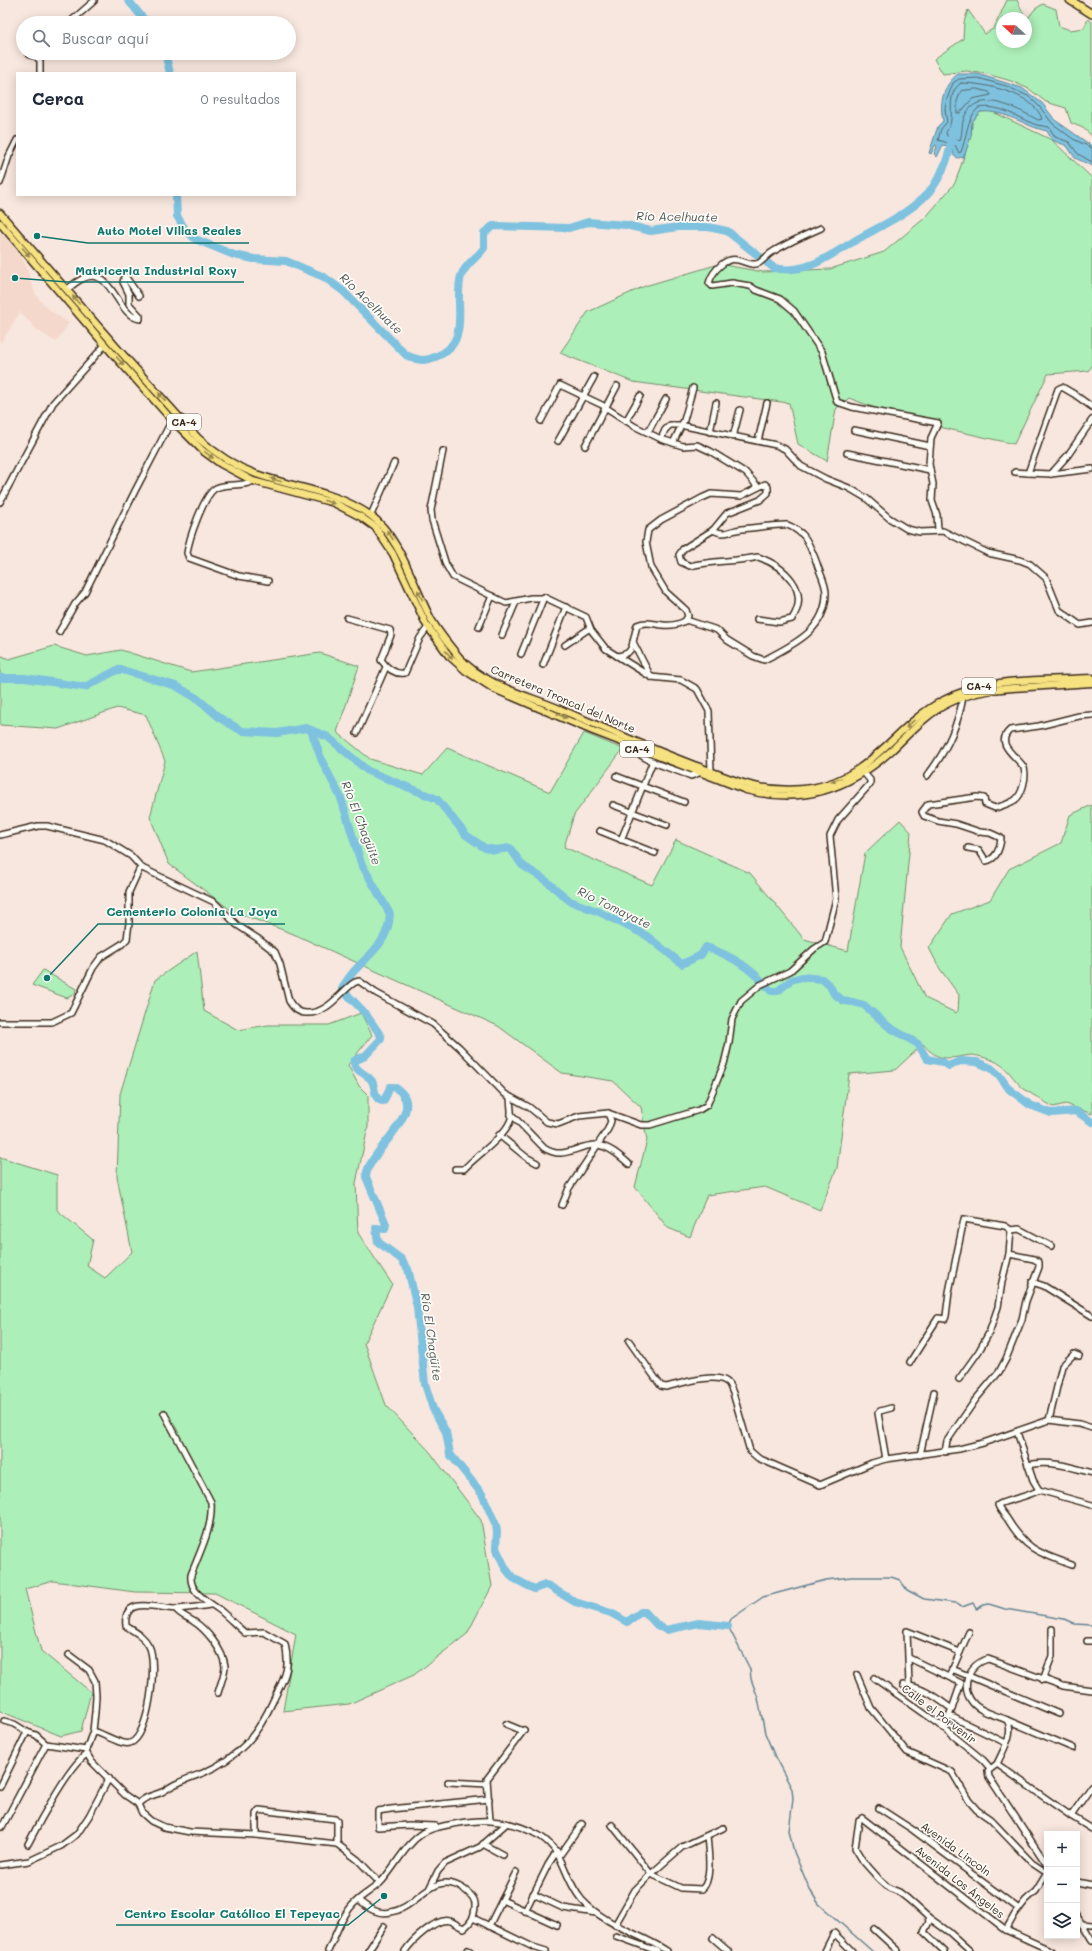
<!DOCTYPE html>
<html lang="es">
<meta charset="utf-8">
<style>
:root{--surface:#fff;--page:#f6f6f7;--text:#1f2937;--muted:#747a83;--line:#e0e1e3}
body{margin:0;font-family:Mali,sans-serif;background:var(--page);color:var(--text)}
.controls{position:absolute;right:12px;bottom:12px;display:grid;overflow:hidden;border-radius:0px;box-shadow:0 2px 10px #0003}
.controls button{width:36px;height:36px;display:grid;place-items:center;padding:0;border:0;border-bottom:1px solid var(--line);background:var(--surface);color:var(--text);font:20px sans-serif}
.compass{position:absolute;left:996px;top:12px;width:36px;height:36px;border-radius:50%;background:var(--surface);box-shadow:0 2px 10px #0003;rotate:291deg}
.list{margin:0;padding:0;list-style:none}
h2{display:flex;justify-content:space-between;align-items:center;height:52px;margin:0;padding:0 16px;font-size:17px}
h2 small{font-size:13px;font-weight:400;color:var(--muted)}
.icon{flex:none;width:22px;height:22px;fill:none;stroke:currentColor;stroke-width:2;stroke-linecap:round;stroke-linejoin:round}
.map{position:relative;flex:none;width:1092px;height:1951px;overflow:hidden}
.search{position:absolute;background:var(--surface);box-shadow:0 2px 10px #0003;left:16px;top:16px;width:280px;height:44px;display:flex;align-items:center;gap:10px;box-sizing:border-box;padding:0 14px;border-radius:22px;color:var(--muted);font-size:15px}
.panel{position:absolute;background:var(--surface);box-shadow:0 2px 10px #0003;left:16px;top:72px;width:280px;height:124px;border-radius:0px}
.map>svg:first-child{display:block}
</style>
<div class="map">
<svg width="1092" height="1951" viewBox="0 0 1092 1951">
<rect width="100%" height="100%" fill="#f8e7de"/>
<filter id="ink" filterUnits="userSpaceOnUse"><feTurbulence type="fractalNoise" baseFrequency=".025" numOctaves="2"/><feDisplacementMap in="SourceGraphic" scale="8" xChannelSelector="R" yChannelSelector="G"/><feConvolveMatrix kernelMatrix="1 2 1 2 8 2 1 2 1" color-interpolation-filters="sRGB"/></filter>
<g filter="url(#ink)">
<polygon fill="#f5d8cc" points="0,231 16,249 25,263 35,293 40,300 51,311 69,323 56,342 37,330 20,312 0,344"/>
<g fill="#adefb8" stroke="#748c6b" fill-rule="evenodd">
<path d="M1007,0H1017L1023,13L1028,18L1035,9L1043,4L1056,9L1059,26L1070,30L1084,28L1088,19L1092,22V136L1083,128L1071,123L1066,108L1046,102L1029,89L1011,81L987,74L966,71L943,74L934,59L963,39L964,22L968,10L985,34L994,28ZM1002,18H1026V42H1002Z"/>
<polygon points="991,111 1052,140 1092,178 1092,366 1088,371 1048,374 1014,444 904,419 849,398 836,409 827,461 798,444 789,403 633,382 560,353 588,312 645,286 719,264 763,272 830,269 884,252 926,217 955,183 971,136 972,122 980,112"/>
<path d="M54,646L87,656L121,650L191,672L320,653L359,666L337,732L370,759L423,775L447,748L550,792L584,733L623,749L574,815L564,847L652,885L676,840L750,873L804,939L848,951L865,853L900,820L911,832L900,947L925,998L956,1013L958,1011L959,995L940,969L929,948L952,914L990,900L1009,869L1061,843L1070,815L1092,805V1114L1066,1104L1053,1107C1044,1101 1033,1095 1024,1089C1013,1080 1008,1066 992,1060C986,1058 976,1055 971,1055C949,1058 939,1063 923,1044L895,1070L849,1074L837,1168L820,1210L765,1187L707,1195L690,1237L668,1228L635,1187L647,1140L641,1107L613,1081L562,1073L498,1026L291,933L232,911L169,864L150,817L165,761L146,715L117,708L58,729L0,725V655L9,659Z"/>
<polygon points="197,951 204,1011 238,1030 268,1025 329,1025 361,1013 372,1035 348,1065 359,1086 368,1095 368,1127 356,1183 358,1233 392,1284 364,1343 386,1405 430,1452 481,1520 492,1586 467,1634 414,1675 349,1704 283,1711 296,1634 215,1593 135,1592 53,1581 25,1589 41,1651 91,1692 81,1731 61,1736 0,1711 0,1157 57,1175 57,1210 93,1240 87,1266 105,1278 132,1252 117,1177 120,1094 155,980"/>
<polygon points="43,970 76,989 75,994 67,998 32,985"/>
</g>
<path fill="#7ec2df" stroke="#638592" d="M958,74H978L1022,88L1042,103L1055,120L1092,146V166L1075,158L1067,146L1052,140L1047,131C1022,126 1008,110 980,112L972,122L971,136L964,157L958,158L954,156L953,148L943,145L937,157L934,154L937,146L935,145L931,154L929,153L938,126L943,121C939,103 943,85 958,74Z"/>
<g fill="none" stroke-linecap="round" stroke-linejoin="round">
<g stroke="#56676b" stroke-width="1">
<path d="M961,83C984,83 1034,93 1042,119L1038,120C1018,109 976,86 964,118C961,125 963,133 960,140L947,136L946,132C958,119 943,95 961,83Z"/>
<polygon points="977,89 989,92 991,95 972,99 960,113 957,113 957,101 961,91"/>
<path d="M1092,148L1073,139L1052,123L1039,106L1028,96L1006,86L978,78L959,79L953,83L947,99L945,109L947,122L941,129L938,140L955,145L959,153L961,152C967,137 966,120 978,108C1002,104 1016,118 1037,125C1041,126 1045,126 1049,127L1055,137L1069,142L1078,154L1092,162"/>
</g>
<polyline stroke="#638592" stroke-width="1.5" points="872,1951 819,1904 810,1890 794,1852 789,1831 793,1799 792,1789 775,1757 765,1733 758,1698 751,1679 750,1669 728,1626 731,1619 763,1597 826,1580 851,1577 891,1577 900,1580 907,1590 924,1599 955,1603 962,1607 973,1603 976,1609 984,1605 989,1604 1005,1609 1064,1619 1075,1624 1092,1625"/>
<g stroke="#7ec2df" stroke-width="8">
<polyline points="128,0 147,23"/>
<polyline points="165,53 170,73"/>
<path d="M176,195L177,216L185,229L195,239L234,255L254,259L286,261L324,277L343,291L406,355C417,360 424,362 435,357C473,343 453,303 461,276C465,264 477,258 484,248V233L493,226L569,228L588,222L626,225L651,231L678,227H708L727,231L774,268C787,271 803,269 816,263C829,257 843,248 856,240C882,225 915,211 933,187C944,171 950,155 952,136"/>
<path d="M0,678H25L85,687L119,669L176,686L198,699L220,718L242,731L277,733L306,728L328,737L368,771L437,799L466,835L485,848L495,850L510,848L522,865L545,880L570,901L599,912L647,936L682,964L701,955L706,947C733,956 752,969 771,991H778L791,980L802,977L822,979L830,986L834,994L844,1001L853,1002L864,1005L889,1027L918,1044L927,1059L943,1062L949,1066L960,1061L977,1062L991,1068L999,1075L1009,1089L1030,1105L1051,1113L1076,1111L1092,1122"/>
<path d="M311,730L322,761L341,798L361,863L390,914C388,952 356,959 342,989L365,1013L381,1036V1039L365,1056L354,1061C353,1071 368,1074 372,1081C376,1088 373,1101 384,1101L390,1087H394C433,1109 367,1150 366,1177L386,1224L385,1229L376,1228L378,1242L401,1259L408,1269L417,1307L425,1384L433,1409L446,1432L450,1454L482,1494L496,1525L497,1532L496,1548L506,1569L513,1578L534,1589L545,1585L549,1586L575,1602L611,1613L627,1622L641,1612H645L657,1625L666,1630L699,1623L728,1626"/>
</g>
<g stroke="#3b2a1e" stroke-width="8">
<g id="minor">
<polyline points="69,23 94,1"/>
<polyline points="28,53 30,55 36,56 40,61 40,73"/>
<polyline points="0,183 9,156 17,140"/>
<path d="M821,228C805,235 789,242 774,251C768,254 764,260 759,263C747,269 737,251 721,265C715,270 711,276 709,283L712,286L732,283L750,286L756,290L780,299L794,311L822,352L837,402L852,407L938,423L931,438L929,464L933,484L932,501L937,515L938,530"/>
<path d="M67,289C72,286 77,281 82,279C111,263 117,317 140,319V316L129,304V294L123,282L125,276L139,296"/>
<polyline points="1092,407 1074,394 1062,387 1058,389 1028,473 1051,474 1092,469"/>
<polyline points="541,421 560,385 602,405 634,426 661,439 683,446 697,445 710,451 746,473 758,487"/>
<polyline points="626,421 640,396"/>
<polyline points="854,430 930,446"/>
<polyline points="648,432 666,399"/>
<polyline points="710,432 716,403"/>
<polyline points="733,437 740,410"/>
<polyline points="661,439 665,430 670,425 680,425 776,445 785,449 801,466 826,479 849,488 866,498 889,518 907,529 920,532 943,531 988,553 1020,560 1030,564 1046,578 1059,610 1080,625 1092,623"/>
<polyline points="558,441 594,377"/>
<polyline points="758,441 767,403"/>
<polyline points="673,443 684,420 693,388"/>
<polyline points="585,446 617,386"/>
<polyline points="443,451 431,510 432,520 446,565 453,577 506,603 531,598 546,598 586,617 591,630 606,649 651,677 681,680 697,689 709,711 711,771"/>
<polyline points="847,453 930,470"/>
<polyline points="1015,472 1028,473"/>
<polyline points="1051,474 1068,455 1092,420"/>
<path d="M253,481C241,488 228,482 216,488C204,494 189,539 187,553L189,558L239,576L268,581"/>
<polyline points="0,502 53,403 105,345"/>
<polyline points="371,515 394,463"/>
<path d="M347,618L390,630L391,635L381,660C387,668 395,675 405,673L420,638L428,627"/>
<path d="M686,620L717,630L727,640L753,656L764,660C792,645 826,631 826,593C826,585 821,575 818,567C816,560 807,538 802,534C798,531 792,526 787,525C782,524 742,529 736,530C726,533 723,535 713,530"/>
<polyline points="479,627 492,596"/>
<polyline points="59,632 75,604 85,592 135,491 172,420"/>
<polyline points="502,635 516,602"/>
<polyline points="565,645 590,628"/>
<polyline points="521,654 544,597"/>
<path d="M617,656C627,654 631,653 633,642"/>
<polyline points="543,665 566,607"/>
<path d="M651,677L633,642L637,625C646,621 653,624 663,625C670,626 679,624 685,621L688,616L686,610L666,592L651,567L646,542L648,530L661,520L702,498L711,494L741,496L765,484L768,487V493L760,500L727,513L713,530L683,549L679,555L681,562L690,566C712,560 736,562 758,557C784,566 811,590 792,619L779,622L757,619"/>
<polyline points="357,733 386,667"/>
<path d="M630,746C644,762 671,768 691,776L699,773"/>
<polyline points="616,776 684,802"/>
<path d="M927,776C945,753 958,726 963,697"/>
<polyline points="613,805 667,825"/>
<polyline points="600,831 655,853"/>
<path d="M0,835L38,826H47L105,840L131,856L142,868L214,902L237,925L257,938L275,952L280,964L289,1001C293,1008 298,1013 306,1013C331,1015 346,982 359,981L376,993L433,1024L459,1047L505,1094L529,1107L547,1122L558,1124L579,1116L608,1113L641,1125H650L699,1110L707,1105L724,1064L729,1043L732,1019L741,1001L760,985L790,971L814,949L825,942L836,899L830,836L838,820L870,784V780L864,773"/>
<polyline points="621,840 653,761"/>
<path d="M968,848L979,850L986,861C997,859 1000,848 1001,838L990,833L980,832L956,824L938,821L924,816L922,812L928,804L977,797L984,798L985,804L995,808C1001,806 1009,804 1015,800C1022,795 1027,777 1024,768C1020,758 993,745 1010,730L1039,726L1079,716L1092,715"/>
<polyline points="0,1022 52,1022 71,1013 93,968 101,957 122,944 127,939 129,923 129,892 139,870 142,868"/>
<path d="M511,1114L544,1148C564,1161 576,1145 596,1145C609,1146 620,1156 629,1164"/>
<polyline points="499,1135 526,1157 537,1163"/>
<path d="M455,1169H464C477,1155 505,1137 511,1119C512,1113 510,1104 510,1097"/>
<polyline points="562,1205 569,1188 608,1129 611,1121 608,1113"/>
<polyline points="1032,1282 1044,1286 1092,1316"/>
<path d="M629,1341L661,1386L666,1387C680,1384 714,1372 727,1382C730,1384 731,1389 733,1393L750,1451L758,1458L820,1485L872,1463L886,1459L959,1449L983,1443L1049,1420L1079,1424L1092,1428"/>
<polyline points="910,1362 938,1318 945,1319 946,1316 949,1292 964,1219 1005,1226 1011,1230 1019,1229 1051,1246"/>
<polyline points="959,1379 979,1351 989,1333 998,1307 1002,1282 1009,1254 1011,1230"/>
<polyline points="1049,1420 1062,1366 1074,1354 1079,1356"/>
<polyline points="1017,1432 1028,1465"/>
<polyline points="945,1452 947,1441 976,1399 999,1372 1006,1359 1022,1319 1026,1301 1039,1267 1039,1262 1034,1259 1009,1254"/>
<polyline points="920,1455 934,1392"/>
<polyline points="886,1459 878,1413 880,1411 891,1408"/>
<polyline points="1039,1490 1092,1505"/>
<path d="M1072,1565C1040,1553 1027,1551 1008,1520C1005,1515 1000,1511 998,1505C1001,1501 1029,1497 1039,1490L1033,1480L1028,1465C1049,1460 1071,1467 1092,1473"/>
<path d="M176,1609C180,1615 187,1617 193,1621C206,1629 223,1650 225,1666C225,1674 220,1685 218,1693"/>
<polyline points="1087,1641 1092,1641"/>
<polyline points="69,1655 89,1670 95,1681 96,1696 95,1712 93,1731 86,1750 87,1754 92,1762 125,1795 138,1804 142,1813 151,1821 164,1827 190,1832 256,1835 337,1844 358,1860 380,1883"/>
<polyline points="909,1658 961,1683 952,1709 943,1728"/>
<polyline points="952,1669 1059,1714"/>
<polyline points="857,1675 871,1708 907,1752 952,1772 969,1801 977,1810 990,1819 1032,1863 1047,1873"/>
<polyline points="949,1677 969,1632"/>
<polyline points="874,1678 939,1724 983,1760 990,1768"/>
<polyline points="1043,1680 1052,1656 1052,1629"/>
<path d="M903,1685C922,1686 938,1699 952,1709"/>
<polyline points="909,1685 907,1631 960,1652"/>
<polyline points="950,1716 1006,1743"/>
<polyline points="1007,1720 1073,1748"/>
<polyline points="4,1721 14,1724 27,1732 36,1735 46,1744 86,1750"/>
<polyline points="506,1724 523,1731"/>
<path d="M93,1731C102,1733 122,1746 130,1743C149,1738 158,1662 149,1646C144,1636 135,1632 126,1626C122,1594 159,1609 177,1609C188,1608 199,1607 210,1605"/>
<path d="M997,1764C1003,1750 1015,1733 1007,1720C996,1715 980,1712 973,1703C959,1687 969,1664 988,1659L1063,1686L1092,1690"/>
<polyline points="448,1782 487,1784"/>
<polyline points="0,1787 27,1732"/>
<path d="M138,1804C145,1796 153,1796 162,1792C168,1789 172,1785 178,1783C186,1779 195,1776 203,1773C239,1757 257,1736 273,1701C284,1678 291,1670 285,1644L264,1632L245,1633C237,1626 230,1619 222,1612C210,1602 189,1594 191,1575C200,1551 213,1528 211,1502L164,1413"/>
<polyline points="879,1808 913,1830 1019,1909"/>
<polyline points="1071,1816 1092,1786"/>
<polyline points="862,1818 1006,1930 1052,1951"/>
<polyline points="490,1821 487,1779 524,1730"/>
<polyline points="859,1821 855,1848 863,1861 880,1880 889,1888 899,1892 908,1899 928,1917 949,1932 970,1951"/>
<path d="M612,1825L651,1874L681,1888L702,1889C713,1880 708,1849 707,1836"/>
<polyline points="435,1826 409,1825 378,1827 378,1811 391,1809 489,1799"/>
<polyline points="2,1827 46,1744"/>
<polyline points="256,1835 256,1814 259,1810 335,1819 337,1821 337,1844"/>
<path d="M28,1844C38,1824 70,1764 87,1754"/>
<polyline points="483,1844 503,1855"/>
<polyline points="560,1855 582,1824"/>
<polyline points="0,1865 29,1861 61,1846 77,1834 89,1816 109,1778"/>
<polyline points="1047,1865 989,1777 988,1771 997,1764 1071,1816 1092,1829"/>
<polyline points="1077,1882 1092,1885"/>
<polyline points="430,1887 438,1871 445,1863 480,1847 506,1824"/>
<polyline points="533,1894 563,1908 596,1913"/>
<path d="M358,1900C368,1908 377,1915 391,1912C420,1907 433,1867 465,1890C471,1895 476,1899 475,1907C474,1917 472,1922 464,1928C459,1927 455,1923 450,1921C436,1917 412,1941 405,1951"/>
<polyline points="502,1900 557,1925"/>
<polyline points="525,1911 548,1865 557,1851"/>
<polyline points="1077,1916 1092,1941"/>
<polyline points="928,1917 929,1922 924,1932 944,1951"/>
<polyline points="473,1918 533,1947 546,1951"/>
<polyline points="1082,1924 1092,1925"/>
<polyline points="615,1925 635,1890 651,1874 682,1847 723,1828"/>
<polyline points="489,1926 516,1872"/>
<polyline points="874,1929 898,1951"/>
<polyline points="1006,1930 1015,1914 1026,1900 1036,1891 1047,1873"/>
<polyline points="616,1936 657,1951"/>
<polyline points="713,1938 728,1951"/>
<polyline points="468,1950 470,1951"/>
<path d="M328,1951C335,1937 340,1920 350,1908C358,1897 372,1891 382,1881C396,1865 405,1845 423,1833C436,1825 475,1820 491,1821C507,1822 526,1828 540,1836C566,1853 563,1878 582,1900C606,1926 639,1933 667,1951"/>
<polyline points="368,1951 384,1926"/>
<polyline points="825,1951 834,1933 852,1951"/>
</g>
</g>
<g stroke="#3b2a1e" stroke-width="9">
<g id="major">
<path d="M0,213L118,349L198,438C216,454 234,466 256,474C295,488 336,491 370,515C399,535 414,587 431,619C439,633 449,645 459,657C484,686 528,695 562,710C606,729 649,748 694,765C714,772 733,781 754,786C772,790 793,791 812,788C873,777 892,728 942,701C986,676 1042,681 1092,678"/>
<path d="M0,223L105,345L172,420L203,451L221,464L253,481L334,503L361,517L375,527L393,554L426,624L449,656L466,671L494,689L593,731L746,790C803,805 849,789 891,751C909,734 926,714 949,703C979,688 1011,688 1044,686C1060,685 1076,684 1092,683"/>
</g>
</g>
<g stroke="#3b2a1e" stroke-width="10">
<polyline id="highway" points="1070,0 1092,14"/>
</g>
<use href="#minor" stroke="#fdfcf7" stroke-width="5"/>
<use href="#major" stroke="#f6e281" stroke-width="6"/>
<use href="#highway" stroke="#f6e281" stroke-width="7"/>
</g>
<defs><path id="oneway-solid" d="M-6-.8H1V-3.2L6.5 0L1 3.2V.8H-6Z"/></defs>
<g fill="#988650">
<use href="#oneway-solid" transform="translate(26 252) rotate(49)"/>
<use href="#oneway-solid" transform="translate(76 300) rotate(-130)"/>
<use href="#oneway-solid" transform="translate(120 361) rotate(48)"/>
<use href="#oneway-solid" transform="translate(162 397) rotate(-131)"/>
<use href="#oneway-solid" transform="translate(209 455) rotate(38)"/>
<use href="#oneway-solid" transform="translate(276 480) rotate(-163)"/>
<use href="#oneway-solid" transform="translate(329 502) rotate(18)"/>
<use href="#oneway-solid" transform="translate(390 535) rotate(-124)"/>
<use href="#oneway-solid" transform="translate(420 595) rotate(-116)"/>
<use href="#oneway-solid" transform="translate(449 655) rotate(50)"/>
<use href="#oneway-solid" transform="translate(562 716) rotate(23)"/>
<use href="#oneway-solid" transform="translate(910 724) rotate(137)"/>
<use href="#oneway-solid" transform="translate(836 780) rotate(160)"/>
</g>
</g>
<g text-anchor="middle" stroke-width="3.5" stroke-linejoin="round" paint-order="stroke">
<g fill="#fdfcf7" stroke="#75695f" stroke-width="1">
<rect x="167" y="414" width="34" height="16" rx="3"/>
<rect x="962" y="678" width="34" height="16" rx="3"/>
<rect x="620" y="741" width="34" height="16" rx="3"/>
</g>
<g font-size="10" font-weight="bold" fill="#3b2a1e">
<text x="184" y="426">CA-4</text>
<text x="979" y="690">CA-4</text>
<text x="637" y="753">CA-4</text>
</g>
<g font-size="11" fill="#3b2a1e" stroke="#fdfcf7">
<text transform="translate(563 699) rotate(23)" y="4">Carretera Troncal del Norte</text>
<text transform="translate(939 1714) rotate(37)" y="4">Calle el Porvenir</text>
<text transform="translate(956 1849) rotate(36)" y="4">Avenida Lincoln</text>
<text transform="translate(960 1882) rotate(38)" y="4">Avenida Los Ángeles</text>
</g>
<g font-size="12" font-style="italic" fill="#4f5858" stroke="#fdfcf7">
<text transform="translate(677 217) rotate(1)" y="4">Río Acelhuate</text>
<text transform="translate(371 304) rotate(44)" y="4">Río Acelhuate</text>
<text transform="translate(361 823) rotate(69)" y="4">Río El Chagüite</text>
<text transform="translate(614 908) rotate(26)" y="4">Río Tomayate</text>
<text transform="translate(431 1337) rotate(82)" y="4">Río El Chagüite</text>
</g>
</g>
<path fill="none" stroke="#0f766e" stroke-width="1.5" d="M37 236L88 243H249M15 278L67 282H244M47 978L98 924H285M384 1896L348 1925H116"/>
<g fill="#0f766e" stroke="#fdfcf7" stroke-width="1.5">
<circle cx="37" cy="236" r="4"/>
<circle cx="15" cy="278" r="4"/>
<circle cx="47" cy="978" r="4"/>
<circle cx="384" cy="1896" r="4"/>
</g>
<g font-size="12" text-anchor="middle" font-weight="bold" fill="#0f766e" stroke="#fdfcf7" stroke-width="3.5" stroke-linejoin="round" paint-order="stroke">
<text x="169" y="235">Auto Motel Villas Reales</text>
<text x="156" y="275">Matriceria Industrial Roxy</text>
<text x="192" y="916">Cementerio Colonia La Joya</text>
<text x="232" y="1918">Centro Escolar Católico El Tepeyac</text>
</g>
</svg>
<div class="controls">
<button>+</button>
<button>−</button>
<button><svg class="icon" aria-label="layers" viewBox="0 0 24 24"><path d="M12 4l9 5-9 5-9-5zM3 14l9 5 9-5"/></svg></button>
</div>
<svg class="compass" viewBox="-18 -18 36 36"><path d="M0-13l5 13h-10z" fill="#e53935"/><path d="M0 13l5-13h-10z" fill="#747a83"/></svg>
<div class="search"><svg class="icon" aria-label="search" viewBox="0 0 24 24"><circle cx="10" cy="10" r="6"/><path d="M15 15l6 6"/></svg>Buscar aquí</div>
<section class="panel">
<h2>Cerca<small>0 resultados</small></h2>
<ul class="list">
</ul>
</section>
</div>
